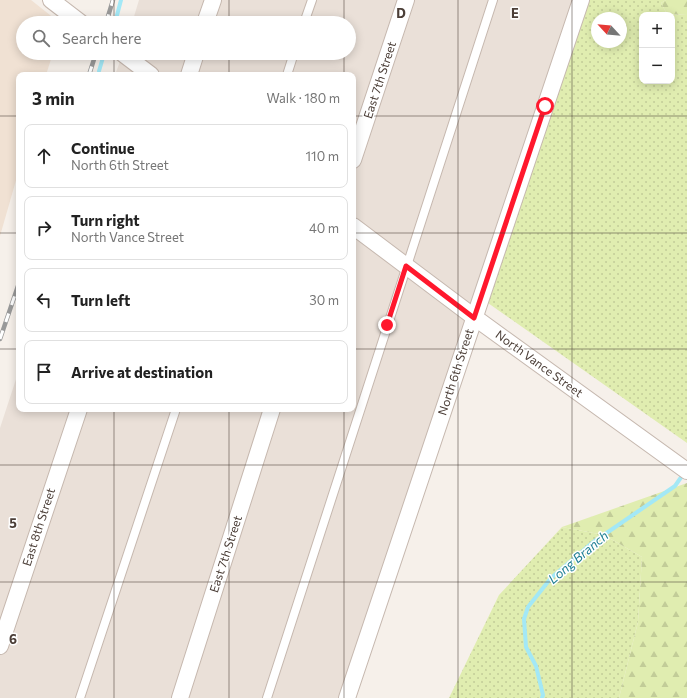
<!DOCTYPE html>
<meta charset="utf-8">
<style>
:root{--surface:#fff;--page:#f6f6f6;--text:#222;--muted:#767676;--line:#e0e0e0}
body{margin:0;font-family:Commissioner,sans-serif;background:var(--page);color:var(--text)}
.controls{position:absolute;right:12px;top:12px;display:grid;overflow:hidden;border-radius:8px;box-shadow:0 2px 10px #0003}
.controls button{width:36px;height:36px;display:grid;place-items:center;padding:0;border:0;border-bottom:1px solid var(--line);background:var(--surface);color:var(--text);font:20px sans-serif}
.compass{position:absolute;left:591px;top:12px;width:36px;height:36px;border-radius:50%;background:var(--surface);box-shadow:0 2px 10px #0003;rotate:296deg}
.stop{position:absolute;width:12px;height:12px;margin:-9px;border:3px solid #ff182d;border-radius:50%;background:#fff}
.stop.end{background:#ff182d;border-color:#fff;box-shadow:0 1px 4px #0008}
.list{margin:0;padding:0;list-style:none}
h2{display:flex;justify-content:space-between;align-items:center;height:52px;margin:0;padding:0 16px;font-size:17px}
h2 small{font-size:13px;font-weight:400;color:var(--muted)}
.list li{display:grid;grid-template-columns:26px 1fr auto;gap:12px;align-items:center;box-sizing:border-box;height:64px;margin:0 8px 8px;padding:0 8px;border:1px solid var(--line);border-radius:8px}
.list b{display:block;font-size:15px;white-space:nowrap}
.list p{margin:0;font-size:13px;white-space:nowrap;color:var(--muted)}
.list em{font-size:13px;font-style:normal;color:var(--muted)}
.icon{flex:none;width:22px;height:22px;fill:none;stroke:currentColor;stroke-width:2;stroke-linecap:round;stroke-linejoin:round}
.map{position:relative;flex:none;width:687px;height:698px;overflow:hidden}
.search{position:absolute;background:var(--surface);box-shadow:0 2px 10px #0003;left:16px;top:16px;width:340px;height:44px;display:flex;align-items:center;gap:10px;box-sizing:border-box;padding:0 14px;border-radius:22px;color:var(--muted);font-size:15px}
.panel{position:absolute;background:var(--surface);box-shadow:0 2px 10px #0003;left:16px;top:72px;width:340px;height:340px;border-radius:8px}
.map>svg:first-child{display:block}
</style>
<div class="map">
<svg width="687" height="698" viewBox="0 0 687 698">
<defs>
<pattern id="grass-dots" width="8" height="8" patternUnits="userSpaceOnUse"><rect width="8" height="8" fill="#e0edb0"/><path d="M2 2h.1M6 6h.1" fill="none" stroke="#c2cc98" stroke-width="1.8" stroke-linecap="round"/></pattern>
<pattern id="forest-firs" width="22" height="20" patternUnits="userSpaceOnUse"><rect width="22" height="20" fill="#e0edb0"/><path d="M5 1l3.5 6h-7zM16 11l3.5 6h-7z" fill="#c2cc98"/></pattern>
</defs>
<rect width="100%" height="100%" fill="#f6f0ea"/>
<polygon fill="#eae0d8" points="139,0 585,0 488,303 345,698 0,698 0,428 19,370 19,409 353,409 353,75 115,75 123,53 349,53 349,23 132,23"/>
<polygon fill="#f0e1d3" points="0,0 31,0 60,23 23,23 23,53 53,53 46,75 19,75 19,170 0,236"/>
<g fill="url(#grass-dots)" fill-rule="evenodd">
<path d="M585,0H666L661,3L667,14L687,15V443L488,303ZM642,15H672V81H642ZM597,18H621V42H597Z"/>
<polygon points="562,527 604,535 642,557 638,622 619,698 449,698 499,595"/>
</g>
<g fill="url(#forest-firs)">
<polygon points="666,0 687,0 687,15 667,14 661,3"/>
<polygon points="687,483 687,698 619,698 638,622 642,557 604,535 562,527"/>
</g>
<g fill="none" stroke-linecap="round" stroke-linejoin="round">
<g stroke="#a3e8f6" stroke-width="4">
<polyline points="115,23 121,0"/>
<polyline points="99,71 104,54"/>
<polyline points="542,698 543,695 536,666 526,647 524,619 528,607 551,578 592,543 675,486 684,473"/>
</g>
<g stroke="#c6b8af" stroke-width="10">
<g id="service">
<polyline points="304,23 312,0"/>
<polyline points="287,75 294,53"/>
<polyline points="80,698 176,409"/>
<polyline points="267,698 493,0"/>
</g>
</g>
<g stroke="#c6b8af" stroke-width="18">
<g id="minor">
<polyline points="51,0 81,23"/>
<polyline points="205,23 213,0"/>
<polyline points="122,53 151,75"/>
<polyline points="189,75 196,53"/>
<polyline points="353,160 406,0"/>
<polyline points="353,226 474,317 687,471"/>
<polyline points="0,646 79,409"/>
<polyline points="180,698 272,409"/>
<polyline points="347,698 581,0"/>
</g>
</g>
<use href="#service" stroke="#fff" stroke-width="8"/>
<use href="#minor" stroke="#fff" stroke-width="16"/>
<g stroke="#999" stroke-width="4.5">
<g id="rail">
<polyline points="106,23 113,0"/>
<polyline points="89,75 96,53"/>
<polyline points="0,339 19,283"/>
</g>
</g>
<use href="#rail" stroke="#fff" stroke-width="3" stroke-dasharray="9" stroke-linecap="butt"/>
</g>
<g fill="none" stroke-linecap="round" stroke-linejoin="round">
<polyline stroke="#ff182d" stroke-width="5" points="387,325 406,266 474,318 545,106"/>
</g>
<path fill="none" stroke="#4b3e37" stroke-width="1" stroke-opacity="0.55" d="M114,0V23M229,0V23M344,0V23M458,0V698M572,0V698M114,53V75M229,53V75M344,53V75M0,116H19M353,116H687M0,233H19M353,233H687M0,349H19M353,349H687M114,409V698M229,409V698M344,409V698M0,465H687M0,582H687"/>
<g text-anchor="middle" stroke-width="3" stroke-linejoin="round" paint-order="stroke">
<g font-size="12" fill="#4b3e37" stroke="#fff">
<text transform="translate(380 80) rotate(-72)" y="4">East 7th Street</text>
<text transform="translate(539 364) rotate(36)" y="4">North Vance Street</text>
<text transform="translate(456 372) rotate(-72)" y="4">North 6th Street</text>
<text transform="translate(39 527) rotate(-72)" y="4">East 8th Street</text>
<text transform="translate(226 554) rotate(-72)" y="4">East 7th Street</text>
</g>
<g font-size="13" font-style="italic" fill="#218095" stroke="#fff">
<text transform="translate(578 557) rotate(-40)" y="5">Long Branch</text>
</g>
</g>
<g font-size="13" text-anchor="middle" font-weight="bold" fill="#4b3e37" stroke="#fff" stroke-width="3" stroke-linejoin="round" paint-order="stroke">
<text x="401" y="18">D</text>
<text x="515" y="18">E</text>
<text x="13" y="528">5</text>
<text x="13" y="644">6</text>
</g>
</svg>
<div class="controls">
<button>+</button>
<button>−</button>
</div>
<svg class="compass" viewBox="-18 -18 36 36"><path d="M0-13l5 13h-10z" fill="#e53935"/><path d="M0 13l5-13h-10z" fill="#767676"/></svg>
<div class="stop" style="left:545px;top:106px"></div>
<div class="stop end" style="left:387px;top:325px"></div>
<div class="search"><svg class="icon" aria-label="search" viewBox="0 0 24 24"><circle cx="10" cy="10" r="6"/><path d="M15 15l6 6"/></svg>Search here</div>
<section class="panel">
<h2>3 min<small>Walk · 180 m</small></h2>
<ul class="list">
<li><svg class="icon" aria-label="ahead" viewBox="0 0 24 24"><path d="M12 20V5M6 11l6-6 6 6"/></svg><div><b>Continue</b><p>North 6th Street</p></div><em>110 m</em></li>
<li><svg class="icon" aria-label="right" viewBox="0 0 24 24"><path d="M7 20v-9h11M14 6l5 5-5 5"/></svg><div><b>Turn right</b><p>North Vance Street</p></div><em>40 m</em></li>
<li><svg class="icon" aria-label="left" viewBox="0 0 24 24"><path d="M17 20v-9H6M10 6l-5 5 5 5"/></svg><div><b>Turn left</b></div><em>30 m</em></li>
<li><svg class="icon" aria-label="arrive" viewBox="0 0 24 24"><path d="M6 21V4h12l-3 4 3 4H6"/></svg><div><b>Arrive at destination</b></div></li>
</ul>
</section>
</div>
